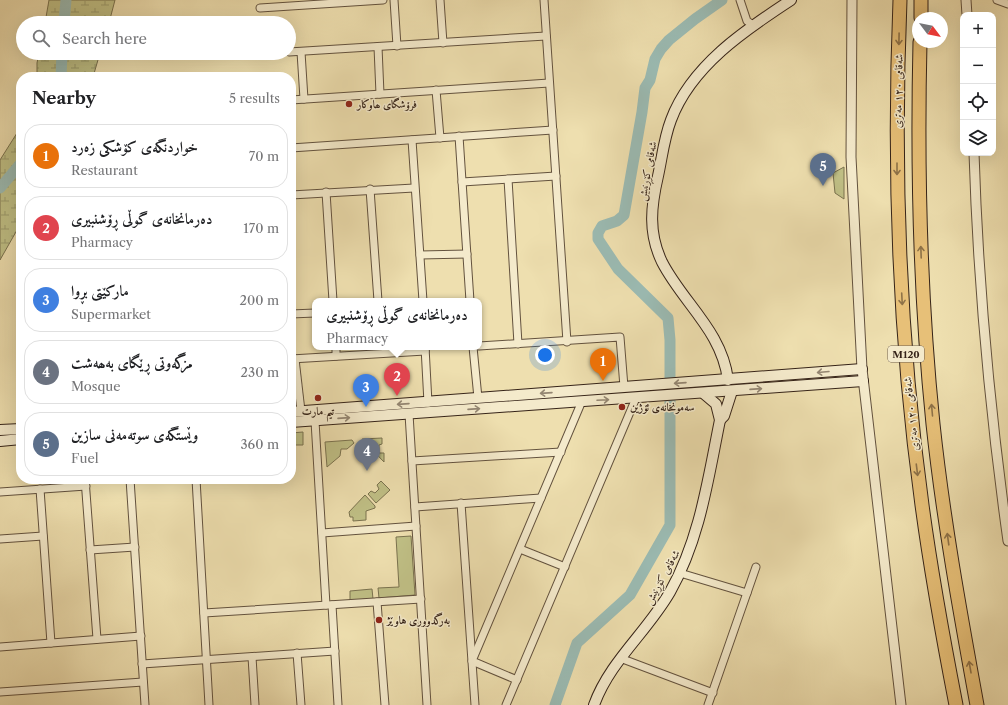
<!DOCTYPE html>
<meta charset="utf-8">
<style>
:root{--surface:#fff;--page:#f2f2f2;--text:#202124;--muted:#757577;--line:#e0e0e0;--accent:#8f2418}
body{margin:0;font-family:"Libre Caslon Text",Amiri,serif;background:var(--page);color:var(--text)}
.controls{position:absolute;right:12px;top:12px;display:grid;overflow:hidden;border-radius:8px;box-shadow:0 4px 16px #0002}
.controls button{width:36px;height:36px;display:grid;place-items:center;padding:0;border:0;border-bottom:1px solid var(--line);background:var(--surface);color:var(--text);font:20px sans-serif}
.compass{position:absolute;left:912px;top:12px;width:36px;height:36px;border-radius:50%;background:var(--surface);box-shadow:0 4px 16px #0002;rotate:122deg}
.you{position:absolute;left:545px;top:355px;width:14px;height:14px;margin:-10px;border:3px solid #fff;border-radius:50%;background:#1a73e8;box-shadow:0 0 0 6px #1a73e833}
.badge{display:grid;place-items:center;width:26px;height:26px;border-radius:50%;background:var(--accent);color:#fff;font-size:13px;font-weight:700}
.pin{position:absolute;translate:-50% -33px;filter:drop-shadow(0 1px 2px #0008)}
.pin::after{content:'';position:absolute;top:21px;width:14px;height:12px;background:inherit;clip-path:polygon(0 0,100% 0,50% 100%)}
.popup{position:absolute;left:312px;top:298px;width:170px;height:52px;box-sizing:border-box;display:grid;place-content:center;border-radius:8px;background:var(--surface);filter:drop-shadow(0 1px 3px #0005);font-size:13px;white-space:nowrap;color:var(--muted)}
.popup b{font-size:15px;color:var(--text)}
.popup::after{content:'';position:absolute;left:50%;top:100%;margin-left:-8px;border:8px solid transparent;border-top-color:var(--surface)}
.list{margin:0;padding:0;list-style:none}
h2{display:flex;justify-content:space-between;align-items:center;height:52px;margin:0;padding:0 16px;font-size:17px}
h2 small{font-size:13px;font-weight:400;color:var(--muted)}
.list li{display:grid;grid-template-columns:26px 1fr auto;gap:12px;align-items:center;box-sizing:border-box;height:64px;margin:0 8px 8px;padding:0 8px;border:1px solid var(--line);border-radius:16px}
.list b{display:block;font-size:15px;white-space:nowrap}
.list p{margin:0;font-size:13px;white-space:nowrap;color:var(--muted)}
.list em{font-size:13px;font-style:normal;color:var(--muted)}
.icon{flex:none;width:22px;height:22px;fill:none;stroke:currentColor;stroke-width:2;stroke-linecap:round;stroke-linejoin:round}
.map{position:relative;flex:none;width:1008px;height:705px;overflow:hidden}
.search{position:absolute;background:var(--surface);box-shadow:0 4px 16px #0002;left:16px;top:16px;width:280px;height:44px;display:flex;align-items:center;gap:10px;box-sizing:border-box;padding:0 14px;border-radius:22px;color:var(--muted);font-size:15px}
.panel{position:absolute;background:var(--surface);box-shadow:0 4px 16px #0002;left:16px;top:72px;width:280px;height:412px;border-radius:16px}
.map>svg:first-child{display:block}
</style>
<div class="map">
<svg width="1008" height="705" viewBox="0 0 1008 705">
<defs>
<pattern id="wetland-marsh" width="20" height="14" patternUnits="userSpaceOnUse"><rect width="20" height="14" fill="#c0c086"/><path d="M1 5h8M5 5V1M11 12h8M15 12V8" fill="none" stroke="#9d9c6d"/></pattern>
</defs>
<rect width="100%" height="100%" fill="#eedfaf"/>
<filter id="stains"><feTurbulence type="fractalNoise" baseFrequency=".005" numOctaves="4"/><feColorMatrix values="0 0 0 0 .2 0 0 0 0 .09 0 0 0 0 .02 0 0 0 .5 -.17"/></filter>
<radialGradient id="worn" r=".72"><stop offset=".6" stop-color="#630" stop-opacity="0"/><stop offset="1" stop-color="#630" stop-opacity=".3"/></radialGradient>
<g fill="url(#wetland-marsh)" stroke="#7a724f">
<polygon points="49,0 115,0 109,23 45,23"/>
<polygon points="39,53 100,53 93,77 37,77 37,63"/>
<polygon points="21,122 21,223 0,260 0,160 17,133"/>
</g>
<g fill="#c0c086" stroke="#7a724f">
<polygon points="844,167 844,199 835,193 833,173"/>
<polygon points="303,432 303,445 291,445 291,433"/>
<polygon points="382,438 382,444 379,445 379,453 384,453 384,462 362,439"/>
<polygon points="352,440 354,443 347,449 341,449 340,456 327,467 325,442"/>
<polygon points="381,481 390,490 376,503 368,494 371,491 375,493 379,489 377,485"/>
<polygon points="365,495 375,506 375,508 366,511 366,520 353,521 353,517 350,517 349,512"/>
<polygon points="411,536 415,595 379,598 378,588 399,587 396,537"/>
<polygon points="372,589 373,599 350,600 350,591"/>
</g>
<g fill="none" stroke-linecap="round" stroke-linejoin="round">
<g stroke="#9bbbb3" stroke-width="11">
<polyline points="64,23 66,0"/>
<polyline points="61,77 62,53"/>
<polyline points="0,188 21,163"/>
<polyline points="555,705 577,643 630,595 670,525 670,340 668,318 618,269 598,239 598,233 602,226 617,221 624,215 642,112 645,88 650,80 655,59 661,49 669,40 695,19 722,0"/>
</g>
<g stroke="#63523e" stroke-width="9">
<g id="minor">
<polyline points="394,0 397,46"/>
<polyline points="440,0 443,43"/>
<polyline points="544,0 567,342"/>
<polyline points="740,0 747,21 753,25"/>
<polyline points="997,0 1008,4"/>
<polyline points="260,8 383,0"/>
<polyline points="378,47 380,94"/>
<polyline points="289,52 546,36"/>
<polyline points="301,52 304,99"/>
<polyline points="249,55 281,53"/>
<polyline points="436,90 440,138"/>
<polyline points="291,100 549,83"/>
<polyline points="459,136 470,301"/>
<polyline points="412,140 423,301"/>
<polyline points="291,148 553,130"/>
<polyline points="508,179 518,344"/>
<polyline points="462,182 556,176"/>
<polyline points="370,189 378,301"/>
<polyline points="326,192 333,301"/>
<polyline points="291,195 414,188"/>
<polyline points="420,255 467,254"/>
<polyline points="291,314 315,313"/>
<polyline points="479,346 620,337 624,387"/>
<polyline points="336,347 336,356"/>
<polyline points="425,347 428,403"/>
<polyline points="473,347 478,398"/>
<polyline points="291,359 425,351"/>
<polyline points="295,359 301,411"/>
<polyline points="409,414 427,705"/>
<polyline points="315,421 326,605"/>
<polyline points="412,461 561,452"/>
<polyline points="85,479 97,639"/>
<polyline points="130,479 145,705"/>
<polyline points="196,479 209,705"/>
<polyline points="40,489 51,643"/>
<polyline points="0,492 86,486"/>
<polyline points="461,503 475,705"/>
<polyline points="415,507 541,498"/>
<polyline points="322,533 416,526"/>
<polyline points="0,539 43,536"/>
<polyline points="520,549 565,567"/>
<polyline points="90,550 135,547"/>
<polyline points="680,573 747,593"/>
<polyline points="377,602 385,705"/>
<polyline points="332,605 338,705"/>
<polyline points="204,613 421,599"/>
<polyline points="0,647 141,636"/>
<polyline points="297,653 301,705"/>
<polyline points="252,657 255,705"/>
<polyline points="620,658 713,693"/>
<polyline points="142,664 335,651"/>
<polyline points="517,680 472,661 582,401"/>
<polyline points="0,692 143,682"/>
<polyline points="506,705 636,398"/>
<polyline points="708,705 756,567"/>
</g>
</g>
<g stroke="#63523e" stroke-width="11">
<g id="tertiary">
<polyline points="852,0 851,157 862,369 901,705"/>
<polyline points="966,0 967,15"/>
<path d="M974,153C978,283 990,412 1008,541"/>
</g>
</g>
<g stroke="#352318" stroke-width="12">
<g id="secondary">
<path d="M728,380C722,331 683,303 662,262C648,233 651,206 658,176C662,158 664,138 671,120C691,66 745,30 791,0"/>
<polyline points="291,412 862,369"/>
<polyline points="720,420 724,416 732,391"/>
<polyline points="291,422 863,381"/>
<polyline points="0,430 21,429"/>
<polyline points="0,441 21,439"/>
<path d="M594,705C610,661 647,632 670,592C700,539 708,479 720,420L716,404L703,393"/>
</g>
</g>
<g stroke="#352318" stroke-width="15">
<g id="motorway">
<path d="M900,0C893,169 899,338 922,505C931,572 943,638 956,705"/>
<polyline points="921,18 921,0"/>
<path d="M920,42C917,169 920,297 933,424C943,518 960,612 977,705"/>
</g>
</g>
<use href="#minor" stroke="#f4eacb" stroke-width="7"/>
<use href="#tertiary" stroke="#f4eacb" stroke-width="9"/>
<use href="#secondary" stroke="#f4eacb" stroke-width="10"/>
<use href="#motorway" stroke="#e7c078" stroke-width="13"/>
</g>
<defs><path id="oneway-shaft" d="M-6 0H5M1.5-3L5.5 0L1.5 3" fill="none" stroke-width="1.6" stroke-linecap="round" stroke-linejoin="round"/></defs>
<g stroke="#8e7248">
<use href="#oneway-shaft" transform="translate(899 39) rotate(91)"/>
<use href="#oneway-shaft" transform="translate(897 169) rotate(90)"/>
<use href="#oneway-shaft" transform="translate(921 252) rotate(-92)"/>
<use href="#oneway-shaft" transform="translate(902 299) rotate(87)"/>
<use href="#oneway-shaft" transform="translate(932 410) rotate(-95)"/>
<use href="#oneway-shaft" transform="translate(917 470) rotate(83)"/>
<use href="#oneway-shaft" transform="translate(948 539) rotate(-98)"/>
<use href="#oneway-shaft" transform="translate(970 667) rotate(-100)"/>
</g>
<g stroke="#948672">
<use href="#oneway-shaft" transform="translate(823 372) rotate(175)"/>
<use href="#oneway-shaft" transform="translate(680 383) rotate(176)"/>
<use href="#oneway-shaft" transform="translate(756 389) rotate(-4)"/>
<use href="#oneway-shaft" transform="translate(546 393) rotate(176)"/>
<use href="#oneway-shaft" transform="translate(603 400) rotate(-3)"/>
<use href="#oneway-shaft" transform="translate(403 404) rotate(176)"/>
<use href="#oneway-shaft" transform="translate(474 409) rotate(-4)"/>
<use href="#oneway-shaft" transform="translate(344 418) rotate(-4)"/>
</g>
<g fill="#8f2418" stroke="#f4eacb" stroke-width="1.5">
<circle cx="349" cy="104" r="4"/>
<circle cx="318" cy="398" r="4"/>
<circle cx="622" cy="407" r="4"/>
<circle cx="379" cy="620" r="4"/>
</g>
<g text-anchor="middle" stroke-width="3" stroke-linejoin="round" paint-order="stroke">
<rect fill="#f4eacb" stroke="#6e5f4e" stroke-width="1" x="888" y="346" width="36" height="16" rx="3"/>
<g font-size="10" font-weight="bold" fill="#352318">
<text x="906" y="358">M120</text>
</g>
<g font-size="11" fill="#352318" stroke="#f4eacb">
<text transform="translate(898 91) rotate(-89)" y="4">شەقامی ١٢٠ مەتری</text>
<text transform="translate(647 171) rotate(-79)" y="4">شەقامی کۆڕنیش</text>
<text transform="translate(911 414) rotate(-96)" y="4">شەقامی ١٢٠ مەتری</text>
<text transform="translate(662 577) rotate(-61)" y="4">شەقامی کۆڕنیش</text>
</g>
<g font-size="11" font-weight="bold" fill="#352318" stroke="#f4eacb" text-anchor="start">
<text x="357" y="108">فرۆشگای ھاوکار</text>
<text x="630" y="411">سەمونخانەی ئۆژین</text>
<text x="318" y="415" text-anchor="middle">تیم مارت</text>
<text x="387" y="624">بەرگدووری هاوێژ</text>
</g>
</g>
<rect width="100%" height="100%" filter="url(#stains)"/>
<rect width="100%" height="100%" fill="url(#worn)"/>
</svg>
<div class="controls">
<button>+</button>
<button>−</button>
<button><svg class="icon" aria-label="locate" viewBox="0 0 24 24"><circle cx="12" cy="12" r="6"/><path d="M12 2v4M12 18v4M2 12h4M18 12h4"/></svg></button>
<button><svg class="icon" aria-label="layers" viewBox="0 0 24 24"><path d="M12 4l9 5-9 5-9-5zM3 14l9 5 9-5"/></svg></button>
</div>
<svg class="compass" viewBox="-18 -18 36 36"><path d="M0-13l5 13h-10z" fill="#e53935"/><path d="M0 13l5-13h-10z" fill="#757577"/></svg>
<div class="you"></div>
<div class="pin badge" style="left:603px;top:381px;background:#e8710a">1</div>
<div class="pin badge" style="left:397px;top:396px;background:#e0444e">2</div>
<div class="popup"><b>دەرمانخانەی گوڵی ڕۆشنبیری</b>Pharmacy</div>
<div class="pin badge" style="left:366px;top:407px;background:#3f7fe0">3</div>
<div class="pin badge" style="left:367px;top:471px;background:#6b7280">4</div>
<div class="pin badge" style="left:823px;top:186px;background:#5c6f8a">5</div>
<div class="search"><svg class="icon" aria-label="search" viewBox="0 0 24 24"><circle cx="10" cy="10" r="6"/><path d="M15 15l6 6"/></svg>Search here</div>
<section class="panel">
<h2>Nearby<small>5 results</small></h2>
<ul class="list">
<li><span class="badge" style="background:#e8710a">1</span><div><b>خواردنگەی کۆشکی زەرد</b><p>Restaurant</p></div><em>70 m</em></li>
<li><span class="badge" style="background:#e0444e">2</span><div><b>دەرمانخانەی گوڵی ڕۆشنبیری</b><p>Pharmacy</p></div><em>170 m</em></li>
<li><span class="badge" style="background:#3f7fe0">3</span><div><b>مارکێتی بڕوا</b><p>Supermarket</p></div><em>200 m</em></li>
<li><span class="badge" style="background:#6b7280">4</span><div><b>مزگەوتی ڕێگای بەھەشت</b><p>Mosque</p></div><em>230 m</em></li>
<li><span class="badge" style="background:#5c6f8a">5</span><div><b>وێستگەی سوتەمەنی سازین</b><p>Fuel</p></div><em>360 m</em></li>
</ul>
</section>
</div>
